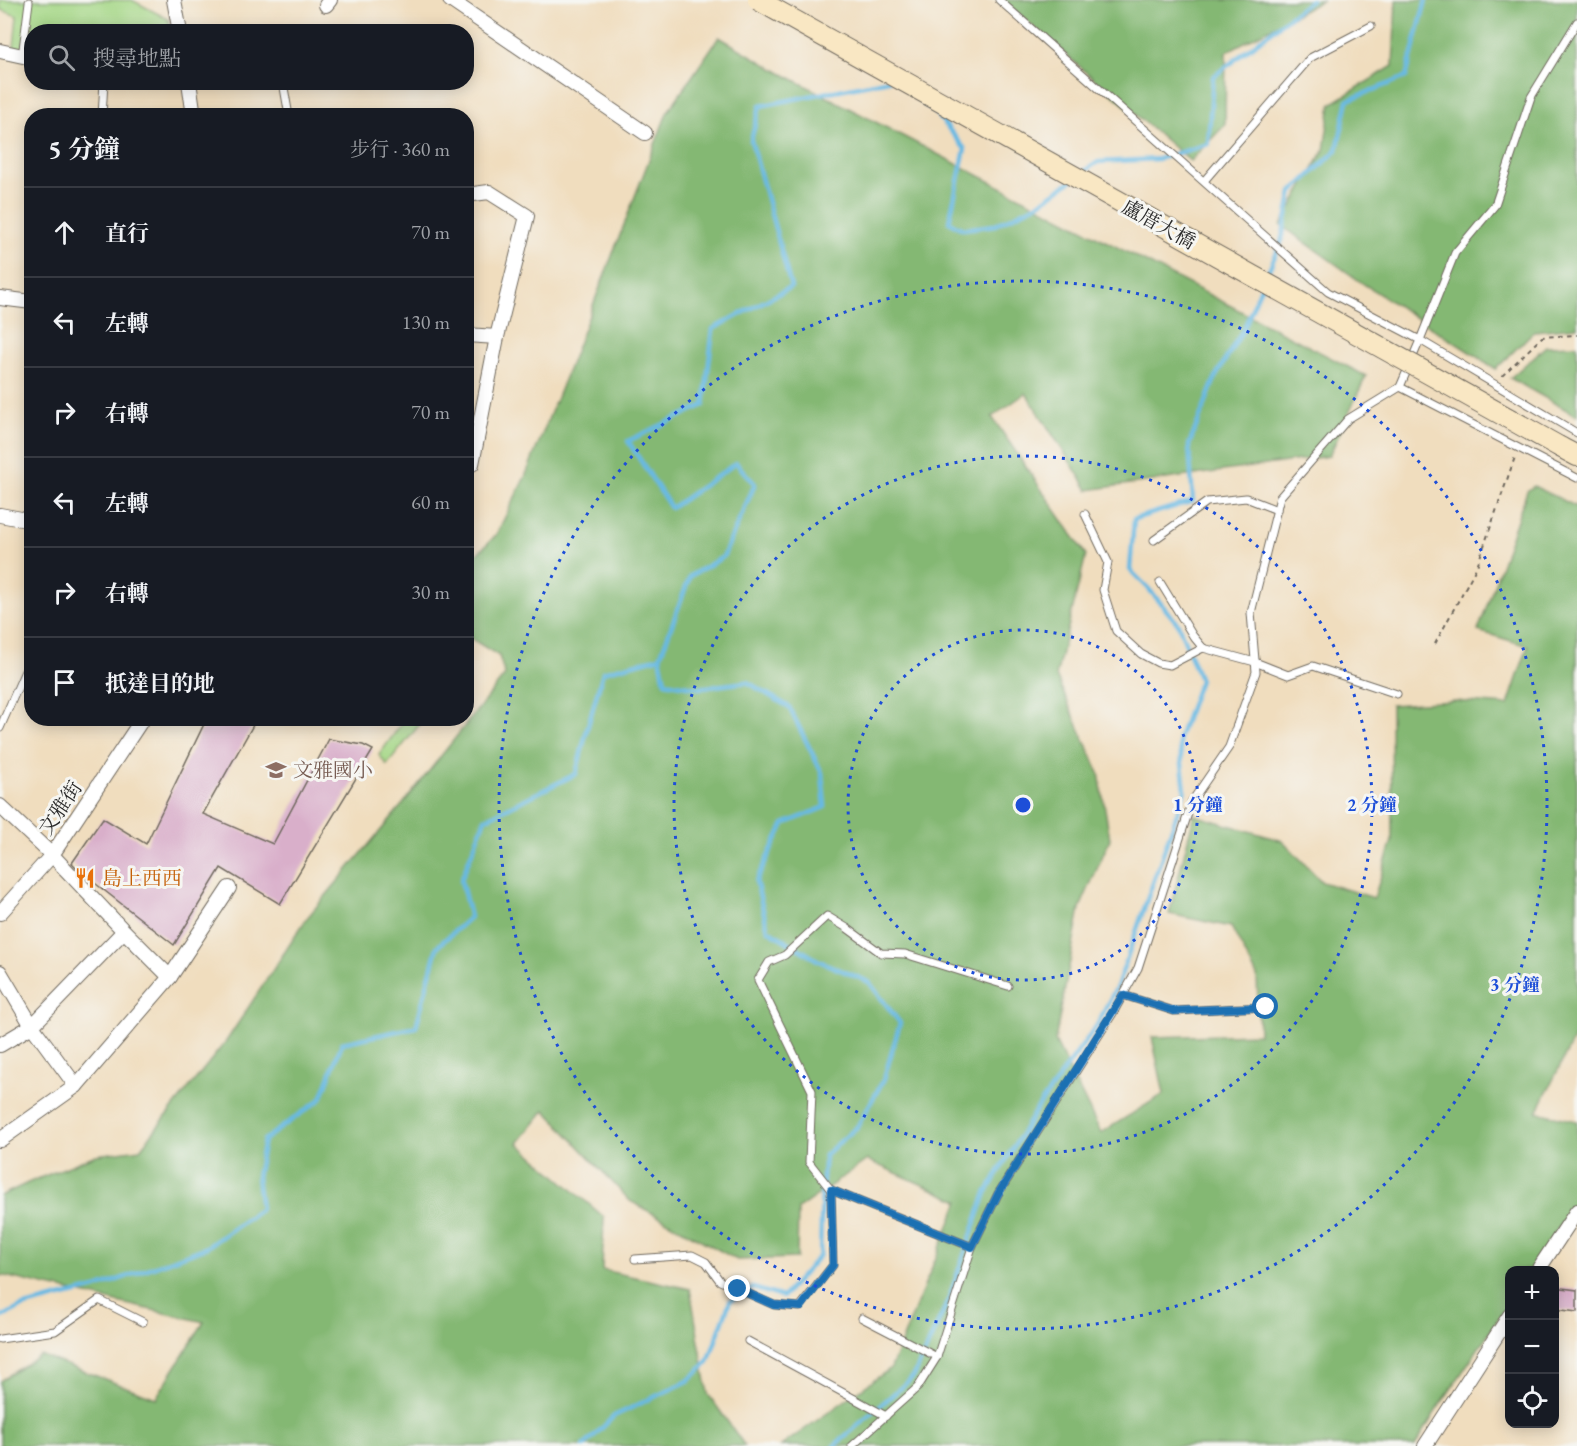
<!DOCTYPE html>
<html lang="zh-TW">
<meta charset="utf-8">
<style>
:root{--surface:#171b24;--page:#242831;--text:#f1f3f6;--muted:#9ea1a6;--line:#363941}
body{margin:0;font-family:"EB Garamond","Noto Serif TC",serif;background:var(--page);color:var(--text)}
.controls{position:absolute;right:18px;bottom:18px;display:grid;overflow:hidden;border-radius:12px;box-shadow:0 3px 15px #0003}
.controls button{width:54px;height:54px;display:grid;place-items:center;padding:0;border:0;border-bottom:2px solid var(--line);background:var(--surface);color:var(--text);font:30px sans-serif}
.stop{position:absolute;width:18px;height:18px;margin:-14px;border:4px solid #1f6fb2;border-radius:50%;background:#fff}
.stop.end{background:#1f6fb2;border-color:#fff;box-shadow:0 2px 6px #0008}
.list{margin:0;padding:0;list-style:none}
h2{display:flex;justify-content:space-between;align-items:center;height:78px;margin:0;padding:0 24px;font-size:26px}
h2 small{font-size:20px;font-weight:400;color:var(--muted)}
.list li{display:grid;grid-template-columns:39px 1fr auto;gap:18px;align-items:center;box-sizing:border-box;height:90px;padding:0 24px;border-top:2px solid var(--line)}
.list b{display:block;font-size:22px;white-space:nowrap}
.list em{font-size:20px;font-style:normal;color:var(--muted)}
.icon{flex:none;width:33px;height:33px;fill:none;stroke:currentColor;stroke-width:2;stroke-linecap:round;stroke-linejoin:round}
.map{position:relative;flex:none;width:1577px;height:1446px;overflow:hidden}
.search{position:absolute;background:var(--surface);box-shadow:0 3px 15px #0003;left:24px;top:24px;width:450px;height:66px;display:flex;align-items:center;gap:15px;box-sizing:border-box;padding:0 21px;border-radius:24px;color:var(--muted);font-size:22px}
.panel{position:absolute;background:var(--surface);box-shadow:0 3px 15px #0003;left:24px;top:108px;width:450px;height:618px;border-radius:24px}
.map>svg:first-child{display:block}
</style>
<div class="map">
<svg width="1577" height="1446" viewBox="0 0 1577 1446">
<rect width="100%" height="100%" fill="#f6f6f2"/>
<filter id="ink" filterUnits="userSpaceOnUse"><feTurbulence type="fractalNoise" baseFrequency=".0167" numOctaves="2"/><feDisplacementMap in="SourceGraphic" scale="12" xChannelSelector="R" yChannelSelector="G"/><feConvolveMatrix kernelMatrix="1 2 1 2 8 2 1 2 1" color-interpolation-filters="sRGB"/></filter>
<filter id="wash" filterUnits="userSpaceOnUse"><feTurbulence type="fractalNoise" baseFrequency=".008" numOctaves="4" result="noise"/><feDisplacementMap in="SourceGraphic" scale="24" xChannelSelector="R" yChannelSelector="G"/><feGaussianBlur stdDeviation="1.35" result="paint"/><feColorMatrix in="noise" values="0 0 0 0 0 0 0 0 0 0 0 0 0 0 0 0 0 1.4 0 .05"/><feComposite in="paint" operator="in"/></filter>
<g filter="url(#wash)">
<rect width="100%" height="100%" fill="#f0ddbe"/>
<g fill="#a5d786" stroke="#688158" stroke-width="1.5">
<polygon points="0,0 132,0 168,19 171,31 32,32 31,58 13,57 17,16 0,9"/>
<polygon points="405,719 424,719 387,765 379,755"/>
</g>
<g fill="#84b873" stroke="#58724f" stroke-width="1.5">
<polygon points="1002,0 1323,0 1226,52 1225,125 1190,161"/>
<polygon points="1396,0 1577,0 1577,327 1534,331 1496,369 1365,285 1281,225 1324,150 1331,104 1393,66"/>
<polygon points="719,37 783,74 1366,376 1329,456 1088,490 1026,393 992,417 1086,555 1056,676 1099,773 1110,839 1080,908 1055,1041 1101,1133 1164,1094 1152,1037 1259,1034 1257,976 1231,927 1169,914 1194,815 1283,841 1322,882 1374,898 1392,841 1391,705 1454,701 1508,705 1528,646 1478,631 1527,491 1534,486 1577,507 1577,1032 1537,1112 1577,1121 1577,1200 1531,1270 1510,1270 1509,1303 1434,1414 1415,1446 781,1446 891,1368 959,1201 867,1160 798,1209 797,1258 737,1260 630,1201 545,1110 518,1143 604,1217 602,1270 690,1289 708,1394 745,1446 0,1446 0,1381 40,1355 156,1398 204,1322 0,1275 0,1196 30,1182 96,1155 140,1149 227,1040 307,918 403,804 505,675 499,656 467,636 467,564 496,535 525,477 568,370 667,113"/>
<polygon points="1577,345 1577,416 1510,378 1546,346"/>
</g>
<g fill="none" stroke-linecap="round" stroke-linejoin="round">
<g stroke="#68b9e3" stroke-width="4.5">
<polyline points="921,101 935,112 965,149 949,222 963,229 995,225 1038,204 1071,181"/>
<polyline points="1080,174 1098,162 1158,159 1208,144 1213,77 1311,0"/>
<polyline points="1265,278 1281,243 1292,192 1337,150 1348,100 1406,77 1426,0"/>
<polyline points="0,1318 21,1307 96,1288 207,1247 261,1209 257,1177 264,1140 321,1099 342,1043 416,1027 437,947 470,917 461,880 485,819 576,774 587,729 603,672 660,657 690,576 723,557 755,484 736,463 671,508 628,441 704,405 713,329 791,287 751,140 760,106 889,80"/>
<polyline points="584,1446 614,1416 688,1381 708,1362 730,1301 753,1288 783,1297 820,1255 822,1188 825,1155 857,1127 884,1079 900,1023 869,982 819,961 768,930 756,881 784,824 825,807 822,773 789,707 747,682 699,688 665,682 660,657"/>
<polyline points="834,1446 914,1376 948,1301 986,1193 1036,1110 1097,1025 1118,984 1185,790 1179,738 1200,680 1178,624 1148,588 1130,570 1134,519 1193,501 1189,445 1216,376 1244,328 1262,285"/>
</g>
</g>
<g id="blocks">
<g fill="#d9afca">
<polygon points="207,718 257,718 203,814 273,844 329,739 363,745 373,750 280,904 221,868 174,945 82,873 72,863 103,818 146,844"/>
<polygon points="1554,1287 1577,1290 1577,1312 1554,1309"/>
</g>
</g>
</g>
<g filter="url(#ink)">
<use href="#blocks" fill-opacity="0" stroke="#70695e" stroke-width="1.5"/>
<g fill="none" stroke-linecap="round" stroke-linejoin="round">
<g stroke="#70695e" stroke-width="9">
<g id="lane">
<polyline points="1577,22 1531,97 1495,205 1455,253 1420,340 1577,433"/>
<polyline points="22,57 29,2"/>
<polyline points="283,82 289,116"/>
<polyline points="102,116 104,82"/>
<polyline points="1204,181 1310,58 1371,26"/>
<polyline points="1400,387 1577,478"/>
<polyline points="1085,514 1108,562 1103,590 1116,631 1141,654 1158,663 1170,665 1203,648"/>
<polyline points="1154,540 1207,502 1246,498 1277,510"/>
<polyline points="1160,582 1193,636 1203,648 1255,662 1288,675 1313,666 1397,694"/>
<polyline points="0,728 25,671"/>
<polyline points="1123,995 1174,1011 1266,1007"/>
<polyline points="972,1247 831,1190 809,1162 812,1091 758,980 769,962 785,955 827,916 847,928 881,953 905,954 1008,986"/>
<polyline points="635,1259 692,1255 706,1262 720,1281 774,1305 800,1307 833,1265 831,1190"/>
<polyline points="862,1318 937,1357"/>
<polyline points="0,1339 55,1331 99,1300 143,1322"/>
<polyline points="748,1341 886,1416"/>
<polyline points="852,1446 918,1387 937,1357 972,1247 998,1194 1113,1013 1138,968 1192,801 1229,747 1256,672 1251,613 1280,497 1348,419 1400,387 1420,340 1328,292 999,0"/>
</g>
</g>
<g stroke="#70695e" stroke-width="16">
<g id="street">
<polyline points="174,0 180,32"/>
<polyline points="450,0 645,133"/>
<polyline points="326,5 330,0"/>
<polyline points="0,51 32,58"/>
<polyline points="189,82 194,116"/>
<polyline points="466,195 489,192 527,216 497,337 466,335"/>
<polyline points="0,298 32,302"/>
<polyline points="466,463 472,464 497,337"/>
<polyline points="0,515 32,521"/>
<polyline points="0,806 52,855 124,931 170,977"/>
<polyline points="0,913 52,855 143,718"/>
<polyline points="0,972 32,1026 76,1086"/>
<polyline points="0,1045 32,1026 124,931"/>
<polyline points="0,1140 76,1086 170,977 229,888"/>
<polyline points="1538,1270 1577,1211"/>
<polyline points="1425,1446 1510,1315"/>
</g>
</g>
<g stroke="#70695e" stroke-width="22">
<polyline id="secondary" points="1560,447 1577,456"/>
</g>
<g stroke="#70695e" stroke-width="2" stroke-dasharray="4.5 4.5" stroke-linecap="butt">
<polyline points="1502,376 1542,337 1577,335"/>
<polyline points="1435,644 1477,566 1515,457"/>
</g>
<use href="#lane" stroke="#fff" stroke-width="7"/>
<use href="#street" stroke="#fff" stroke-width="14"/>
<use href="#secondary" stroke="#f9e7c3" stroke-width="20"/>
<g stroke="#70695e" stroke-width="22" stroke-linecap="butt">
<polyline id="secondary-bridge" points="758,0 1560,447"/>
</g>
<use href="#secondary-bridge" stroke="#f9e7c3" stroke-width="20"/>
</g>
</g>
<g fill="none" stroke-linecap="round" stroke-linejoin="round" filter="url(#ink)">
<polyline stroke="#1f6fb2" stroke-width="8" points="738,1289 774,1305 801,1307 833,1265 831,1190 972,1247 998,1194 1123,995 1174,1011 1266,1007"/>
</g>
<g fill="none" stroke="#1d4ed8" stroke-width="3" stroke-dasharray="3 6">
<circle cx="1023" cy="805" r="175"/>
<circle cx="1023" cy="805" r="349"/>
<circle cx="1023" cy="805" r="524"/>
</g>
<defs>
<g id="school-bare" transform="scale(1.62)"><path d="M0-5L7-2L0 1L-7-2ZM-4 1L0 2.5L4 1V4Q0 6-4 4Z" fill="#8d6e63" stroke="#f6f6f2" stroke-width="2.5" paint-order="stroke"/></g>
<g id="restaurant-bare" transform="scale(1.62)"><path d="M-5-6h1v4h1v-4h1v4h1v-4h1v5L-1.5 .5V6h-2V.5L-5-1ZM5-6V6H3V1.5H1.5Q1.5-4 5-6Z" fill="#e8710a" stroke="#f6f6f2" stroke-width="2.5" paint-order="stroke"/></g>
</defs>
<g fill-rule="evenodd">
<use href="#school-bare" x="276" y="770"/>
<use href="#restaurant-bare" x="85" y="878"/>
</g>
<g text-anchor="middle" stroke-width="6" stroke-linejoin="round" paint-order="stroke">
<g font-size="20" fill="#2b2b2b" stroke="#f6f6f2">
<text transform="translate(1159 224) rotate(29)" y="7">盧厝大橋</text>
<text transform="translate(60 808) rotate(-56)" y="7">文雅街</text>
</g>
<g font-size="20" fill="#785e54" stroke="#f6f6f2" text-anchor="start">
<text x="293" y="777">文雅國小</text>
</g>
<g font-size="20" fill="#c56008" stroke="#f6f6f2" text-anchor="start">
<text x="102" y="885">島上西西</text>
</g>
</g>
<circle cx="1023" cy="805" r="9" fill="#1d4ed8" stroke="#f6f6f2" stroke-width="3"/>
<g font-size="18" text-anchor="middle" font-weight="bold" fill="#1d4ed8" stroke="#f6f6f2" stroke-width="6" stroke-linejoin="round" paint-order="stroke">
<text x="1198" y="811">1 分鐘</text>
<text x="1372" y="811">2 分鐘</text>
<text x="1515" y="991">3 分鐘</text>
</g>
</svg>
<div class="controls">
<button>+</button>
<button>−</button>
<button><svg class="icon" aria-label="locate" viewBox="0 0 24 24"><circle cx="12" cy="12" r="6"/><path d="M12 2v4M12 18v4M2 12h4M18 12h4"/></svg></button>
</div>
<div class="stop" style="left:1266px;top:1007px"></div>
<div class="stop end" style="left:738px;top:1289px"></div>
<div class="search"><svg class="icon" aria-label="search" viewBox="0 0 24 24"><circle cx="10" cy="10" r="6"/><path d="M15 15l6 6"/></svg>搜尋地點</div>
<section class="panel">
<h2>5 分鐘<small>步行 · 360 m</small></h2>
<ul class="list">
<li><svg class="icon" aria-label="ahead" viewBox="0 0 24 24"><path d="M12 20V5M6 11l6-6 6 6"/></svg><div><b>直行</b></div><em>70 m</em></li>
<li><svg class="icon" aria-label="left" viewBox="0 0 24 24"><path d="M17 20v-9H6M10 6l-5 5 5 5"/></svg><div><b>左轉</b></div><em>130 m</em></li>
<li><svg class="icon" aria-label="right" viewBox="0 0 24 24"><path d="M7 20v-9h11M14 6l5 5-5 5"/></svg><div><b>右轉</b></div><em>70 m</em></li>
<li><svg class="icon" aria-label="left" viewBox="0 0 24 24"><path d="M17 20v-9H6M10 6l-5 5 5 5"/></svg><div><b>左轉</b></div><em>60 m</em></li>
<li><svg class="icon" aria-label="right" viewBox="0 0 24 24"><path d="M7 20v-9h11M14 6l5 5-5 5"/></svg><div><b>右轉</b></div><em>30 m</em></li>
<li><svg class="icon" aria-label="arrive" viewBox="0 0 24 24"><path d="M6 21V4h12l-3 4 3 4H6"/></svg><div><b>抵達目的地</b></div></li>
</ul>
</section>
</div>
